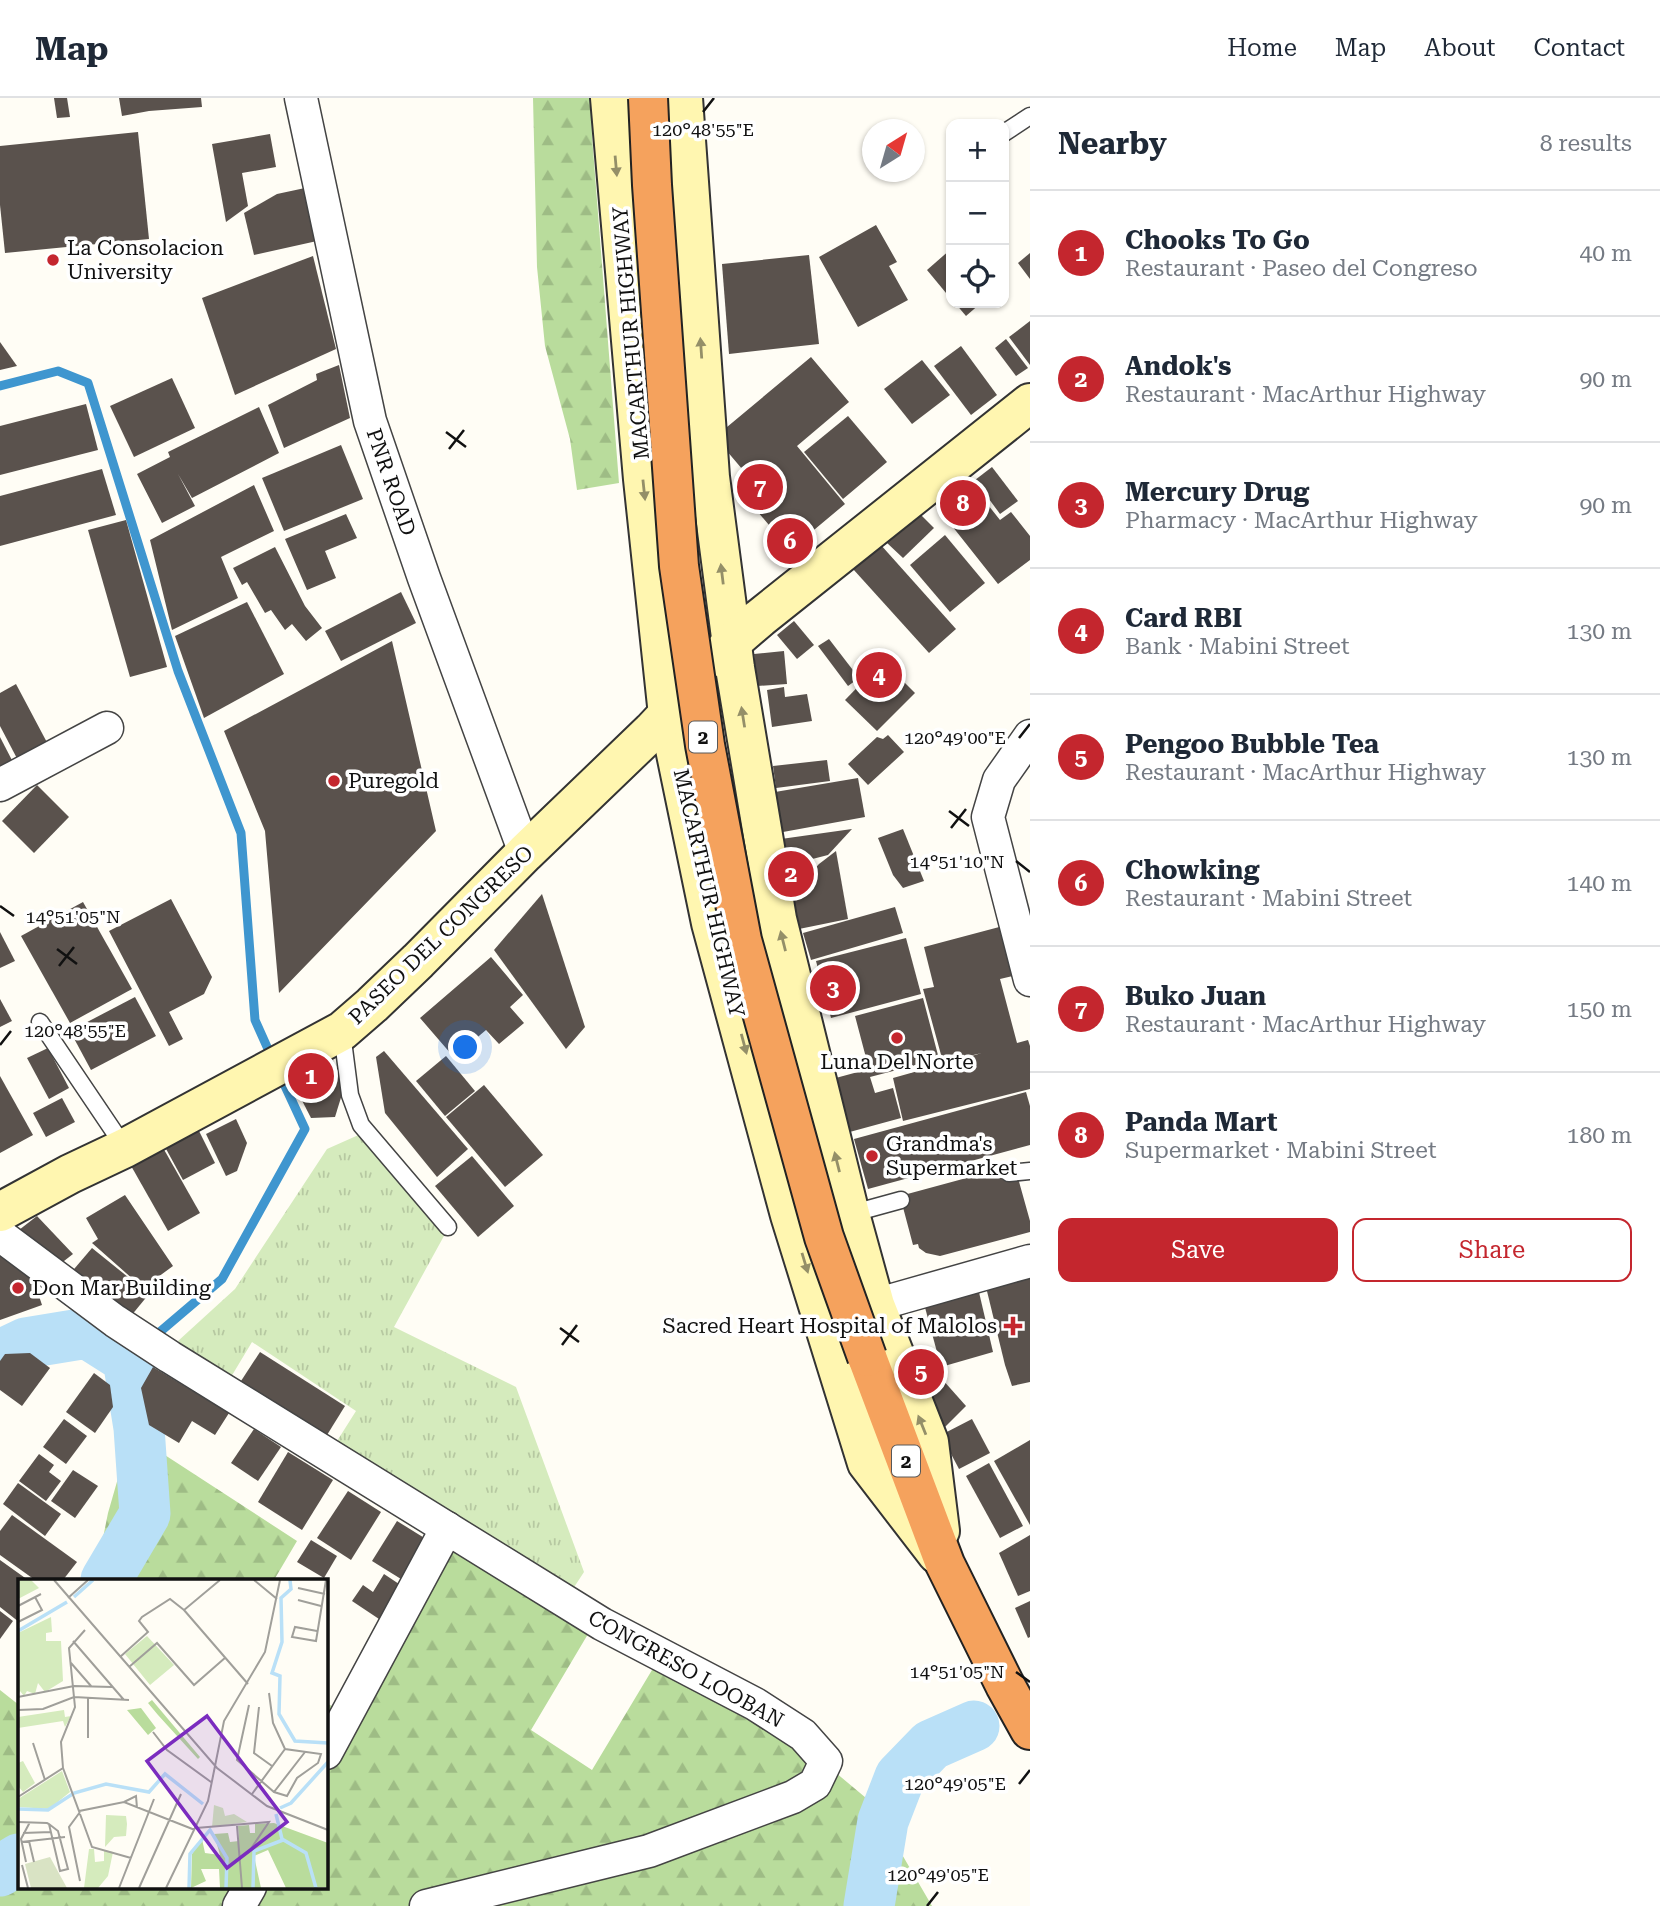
<!DOCTYPE html>
<meta charset="utf-8">
<style>
:root{--surface:#fff;--page:#f6f6f7;--text:#1f2937;--muted:#747a83;--line:#e0e1e3;--accent:#c4262e}
body{margin:0;font-family:"Roboto Serif",serif;background:var(--page);color:var(--text)}
.controls{position:absolute;right:21px;top:21px;display:grid;overflow:hidden;border-radius:14px;box-shadow:0 2px 5px #0004}
.controls button{width:63px;height:63px;display:grid;place-items:center;padding:0;border:0;border-bottom:2px solid var(--line);background:var(--surface);color:var(--text);font:35px sans-serif}
.compass{position:absolute;left:862px;top:21px;width:63px;height:63px;border-radius:50%;background:var(--surface);box-shadow:0 2px 5px #0004;rotate:37deg}
.you{position:absolute;left:466px;top:950px;width:24px;height:24px;margin:-18px;border:5px solid #fff;border-radius:50%;background:#1a73e8;box-shadow:0 0 0 10px #1a73e833}
.badge{display:grid;place-items:center;width:46px;height:46px;border-radius:50%;background:var(--accent);color:#fff;font-size:23px;font-weight:700}
.pin{position:absolute;translate:-50% -50%;border:4px solid #fff;box-shadow:0 2px 7px #0006}
.list{margin:0;padding:0;list-style:none}
h2{display:flex;justify-content:space-between;align-items:center;height:91px;margin:0;padding:0 28px;font-size:30px}
h2 small{font-size:23px;font-weight:400;color:var(--muted)}
.list li{display:grid;grid-template-columns:46px 1fr auto;gap:21px;align-items:center;box-sizing:border-box;height:126px;padding:0 28px;border-top:2px solid var(--line)}
.list b{display:block;font-size:26px;white-space:nowrap}
.list p{margin:0;font-size:23px;white-space:nowrap;color:var(--muted)}
.list em{font-size:23px;font-style:normal;color:var(--muted)}
.actions{display:flex;gap:14px;padding:21px 28px}
.actions a{flex:1;padding:16px 0;border:2px solid var(--accent);border-radius:14px;text-align:center;font-size:24px;color:var(--accent)}
.actions .main{background:var(--accent);color:#fff}
.icon{flex:none;width:38px;height:38px;fill:none;stroke:currentColor;stroke-width:2;stroke-linecap:round;stroke-linejoin:round}
.map{position:relative;flex:none;width:1030px;height:1808px;overflow:hidden}
header{display:flex;align-items:center;gap:42px;box-sizing:border-box;height:98px;padding:0 35px;background:var(--surface);border-bottom:2px solid var(--line)}
header strong{font-size:33px}
nav{display:flex;gap:38px;margin-inline-start:auto;font-size:24px}
main{display:flex}
aside{flex:1;background:var(--surface)}
.map>svg:first-child{display:block}
</style>
<header>
<strong>Map</strong>
<nav><a>Home</a><a>Map</a><a>About</a><a>Contact</a></nav>
</header>
<main>
<div class="map">
<svg width="1030" height="1808" viewBox="0 0 1030 1808">
<defs>
<pattern id="grass-tufts" width="24" height="20" patternUnits="userSpaceOnUse" patternTransform="scale(1.75)"><rect width="24" height="20" fill="#d5ebbd"/><path d="M3 7l-1-3M5 7V3M7 7l1-3M15 17l-1-3M17 17v-4M19 17l1-3" fill="none" stroke="#b6c8a1"/></pattern>
<pattern id="forest-firs" width="22" height="20" patternUnits="userSpaceOnUse" patternTransform="scale(1.75)"><rect width="22" height="20" fill="#b9dc9c"/><path d="M5 1l3.5 6h-7zM16 11l3.5 6h-7z" fill="#9ebc85"/></pattern>
</defs>
<rect width="100%" height="100%" fill="#fffdf5"/>
<polygon fill="url(#grass-tufts)" points="372,1031 450,1127 394,1229 516,1289 584,1474 565,1503 332,1351 356,1313 252,1244 228,1284 178,1243 235,1191 327,1051"/>
<g fill="url(#forest-firs)">
<polygon points="533,0 591,0 592,38 619,385 577,392 570,341 545,248 537,169"/>
<polygon points="131,1335 297,1443 274,1482 84,1482 99,1460 108,1415"/>
<polygon points="461,1452 591,1531 531,1632 592,1672 655,1567 817,1659 872,1705 932,1808 0,1808 0,1592 19,1607 19,1789 326,1789 326,1605 354,1619 440,1460"/>
</g>
<g fill="none" stroke-linecap="round" stroke-linejoin="round">
<g stroke="#3f96cf" stroke-width="9">
<polyline points="0,288 58,273 88,285 178,573 241,735 255,922 272,960"/>
<polyline points="128,1261 222,1181 305,1031 279,975"/>
</g>
<g stroke="#b9e0f7" stroke-width="51">
<polyline points="0,1257 26,1245 87,1235 128,1261 139,1330 145,1416 106,1482"/>
<polyline points="0,1773 19,1761"/>
<polyline points="869,1808 883,1723 900,1679 931,1647 974,1628"/>
</g>
</g>
<g fill="#5a524d">
<polygon points="54,0 67,0 70,19 57,20"/>
<polygon points="119,0 201,0 202,9 149,13 122,18"/>
<polygon points="138,34 149,141 5,155 0,107 0,48"/>
<polygon points="270,36 276,69 242,75 248,108 226,124 212,46"/>
<polygon points="305,90 317,143 254,157 244,115 277,96"/>
<polygon points="876,127 897,164 889,168 908,202 858,229 819,159"/>
<polygon points="951,151 951,201 927,172"/>
<polygon points="1030,155 1030,181 1018,165"/>
<polygon points="809,157 819,246 729,256 722,166"/>
<polygon points="313,158 336,251 235,297 202,200"/>
<polygon points="955,205 981,205 966,218"/>
<polygon points="1030,223 1030,267 1009,239"/>
<polygon points="1006,241 1028,270 1016,278 995,250"/>
<polygon points="0,244 17,268 0,272"/>
<polygon points="961,248 997,297 971,317 934,268"/>
<polygon points="811,259 849,304 797,348 845,406 790,452 736,388 748,378 715,339"/>
<polygon points="922,262 950,297 912,326 884,291"/>
<polygon points="339,267 350,320 284,350 268,307 317,282 316,276"/>
<polygon points="172,280 195,330 134,359 110,308"/>
<polygon points="86,306 98,352 0,377 0,328"/>
<polygon points="259,309 279,355 192,400 178,376 195,408 162,425 137,376 170,359 168,354"/>
<polygon points="848,318 887,364 843,401 804,354"/>
<polygon points="341,347 363,401 284,433 262,380"/>
<polygon points="992,369 1018,403 1000,416 975,382"/>
<polygon points="102,371 116,417 0,448 0,398"/>
<polygon points="254,387 274,433 221,459 238,500 172,532 150,442"/>
<polygon points="973,388 1000,422 1011,414 1030,438 1030,462 998,486 941,414"/>
<polygon points="917,413 934,430 903,460 886,444"/>
<polygon points="346,416 357,440 325,453 336,480 307,492 285,441"/>
<polygon points="126,422 167,569 130,579 88,432"/>
<polygon points="945,437 985,485 950,514 910,467"/>
<polygon points="880,446 956,531 929,555 853,471"/>
<polygon points="275,449 305,508 322,530 306,543 292,526 285,532 271,512 265,515 247,484 242,487 233,470"/>
<polygon points="401,494 416,525 341,563 325,533"/>
<polygon points="247,504 284,576 204,620 175,538"/>
<polygon points="794,523 814,547 797,561 777,537"/>
<polygon points="829,541 859,580 848,588 818,548"/>
<polygon points="392,543 436,733 279,895 265,733 224,633"/>
<polygon points="784,553 787,586 757,588 754,556"/>
<polygon points="883,563 915,595 877,633 845,602"/>
<polygon points="16,586 51,652 21,668 0,628 0,595"/>
<polygon points="784,589 785,599 807,596 812,623 772,629 767,592"/>
<polygon points="888,637 904,654 868,687 848,666 877,639 883,641"/>
<polygon points="0,639 15,668 0,677"/>
<polygon points="827,662 830,683 776,690 773,668"/>
<polygon points="858,680 865,719 783,734 775,694"/>
<polygon points="37,687 69,719 34,755 2,723"/>
<polygon points="852,731 828,757 785,768 781,741"/>
<polygon points="903,731 924,783 903,790 893,777 878,740"/>
<polygon points="836,753 848,821 799,831 794,802 795,797 808,778 819,766"/>
<polygon points="814,763 791,792 786,770"/>
<polygon points="542,796 585,929 566,951 494,852"/>
<polygon points="171,801 212,879 204,896 169,914 183,941 169,948 109,833"/>
<polygon points="83,804 132,891 70,925 21,838"/>
<polygon points="895,809 903,835 811,862 803,835"/>
<polygon points="1003,828 1017,877 1000,881 1017,945 1028,942 1030,948 1030,991 903,1023 893,980 982,955 943,964 923,891 934,889 924,849"/>
<polygon points="0,834 15,863 0,870"/>
<polygon points="906,840 921,896 831,920 816,863"/>
<polygon points="491,859 523,897 510,909 524,925 499,946 486,932 473,943 476,949 458,964 420,920"/>
<polygon points="135,899 156,938 91,972 70,933"/>
<polygon points="923,900 939,961 870,979 875,995 893,990 901,1020 846,1035 832,981 869,971 855,918"/>
<polygon points="0,901 12,923 0,929"/>
<polygon points="48,950 69,990 49,1001 27,960"/>
<polygon points="384,953 468,1051 437,1079 385,1015 376,959"/>
<polygon points="446,958 475,993 445,1018 416,983"/>
<polygon points="333,962 343,993 335,1019 311,1020 292,983"/>
<polygon points="0,978 33,1037 0,1055"/>
<polygon points="484,987 543,1057 505,1089 446,1019"/>
<polygon points="1026,994 1030,1008 1030,1047 868,1091 854,1041"/>
<polygon points="62,1000 75,1024 46,1039 33,1015"/>
<polygon points="236,1021 247,1045 237,1073 226,1078 206,1036"/>
<polygon points="198,1031 215,1065 183,1082 165,1049"/>
<polygon points="162,1048 200,1115 168,1133 130,1066"/>
<polygon points="472,1058 514,1108 478,1139 435,1088"/>
<polygon points="1007,1069 1018,1080 1030,1123 1030,1134 940,1158 926,1155 919,1150 918,1146 913,1147 900,1098"/>
<polygon points="125,1097 173,1168 143,1190 92,1145 98,1141 86,1120"/>
<polygon points="37,1118 73,1156 55,1170 19,1132"/>
<polygon points="0,1150 31,1174 42,1207 0,1222"/>
<polygon points="92,1150 149,1196 126,1224 69,1177"/>
<polygon points="1030,1180 1030,1284 1012,1288 1005,1267 986,1189"/>
<polygon points="978,1190 993,1254 941,1269 923,1202"/>
<polygon points="260,1254 345,1308 327,1337 241,1283"/>
<polygon points="30,1255 50,1270 22,1308 0,1292 0,1263 5,1256"/>
<polygon points="926,1263 966,1308 943,1331 911,1269"/>
<polygon points="153,1269 229,1315 215,1337 192,1323 179,1345 149,1327 141,1290"/>
<polygon points="94,1275 110,1287 113,1309 95,1335 66,1314"/>
<polygon points="64,1321 87,1338 66,1366 43,1349"/>
<polygon points="972,1321 990,1355 959,1371 941,1337"/>
<polygon points="254,1331 281,1349 258,1383 231,1365"/>
<polygon points="1030,1342 1030,1427 994,1363"/>
<polygon points="288,1354 333,1382 302,1432 258,1404"/>
<polygon points="39,1356 54,1367 49,1374 61,1383 46,1403 19,1383"/>
<polygon points="989,1365 1023,1428 1000,1440 966,1378"/>
<polygon points="73,1372 98,1388 75,1420 51,1403"/>
<polygon points="18,1385 61,1416 45,1438 3,1406"/>
<polygon points="348,1393 381,1414 351,1462 317,1440"/>
<polygon points="12,1417 77,1464 63,1482 35,1482 0,1457 0,1433"/>
<polygon points="397,1423 426,1441 401,1481 372,1463"/>
<polygon points="1030,1437 1030,1493 1018,1498 999,1455"/>
<polygon points="311,1442 337,1458 324,1480 297,1464"/>
<polygon points="0,1462 28,1482 19,1482 19,1524 0,1509"/>
<polygon points="384,1476 408,1492 385,1525 352,1503 363,1487 373,1494"/>
<polygon points="1030,1503 1030,1539 1028,1540 1015,1510"/>
<polygon points="0,1513 13,1523 0,1541"/>
</g>
<g fill="none" stroke-linecap="round" stroke-linejoin="round">
<g stroke="#444" stroke-width="19">
<g id="lane">
<polyline points="1004,35 1030,18"/>
<polyline points="40,924 125,1050"/>
<polyline points="342,935 350,997 361,1027 448,1129"/>
<polyline points="1009,1075 1030,1073"/>
<polyline points="850,1116 901,1102"/>
</g>
</g>
<g stroke="#444" stroke-width="35">
<g id="street">
<polyline points="301,0 370,323 424,480 525,755"/>
<polyline points="1030,638 999,682 988,719 1030,882"/>
<polyline points="0,687 107,630"/>
<polyline points="0,1137 115,1223 170,1259 602,1526 755,1606 803,1637 826,1663 815,1686 793,1699 649,1753 426,1808"/>
<polyline points="875,1207 1030,1163"/>
<polyline points="326,1655 447,1430"/>
<polyline points="239,1808 250,1789"/>
</g>
</g>
<g stroke="#333" stroke-width="42">
<g id="secondary">
<polyline points="610,0 643,381 668,617 711,825 790,1117 867,1365 937,1456"/>
<polyline points="683,0 710,379 735,570 777,821 850,1116 875,1207 929,1344 940,1433"/>
<polyline points="719,559 732,544 760,520 1030,305"/>
<polyline points="0,1114 70,1076 125,1050 342,933 372,907 418,863 525,755 652,633 682,601"/>
</g>
</g>
<g stroke="#222" stroke-width="42">
<polyline id="highway" points="867,1259 945,1466 1005,1587 1030,1632"/>
</g>
<use href="#lane" stroke="#fff" stroke-width="16"/>
<use href="#street" stroke="#fff" stroke-width="32"/>
<use href="#secondary" stroke="#fff6b0" stroke-width="38"/>
<use href="#highway" stroke="#f5a25d" stroke-width="38"/>
<g stroke="#222" stroke-width="42" stroke-linecap="butt">
<polyline id="highway-bridge" points="648,0 652,87 679,468 705,647 742,842 824,1139 867,1259"/>
</g>
<use href="#highway-bridge" stroke="#f5a25d" stroke-width="38"/>
</g>
<defs><path id="oneway-solid" d="M-6-.8H1V-3.2L6.5 0L1 3.2V.8H-6Z" transform="scale(1.75)"/></defs>
<g fill="#948f68">
<use href="#oneway-solid" transform="translate(616 68) rotate(85)"/>
<use href="#oneway-solid" transform="translate(701 250) rotate(-94)"/>
<use href="#oneway-solid" transform="translate(644 392) rotate(84)"/>
<use href="#oneway-solid" transform="translate(722 476) rotate(-97)"/>
<use href="#oneway-solid" transform="translate(743 619) rotate(-99)"/>
<use href="#oneway-solid" transform="translate(783 843) rotate(-104)"/>
<use href="#oneway-solid" transform="translate(744 946) rotate(75)"/>
<use href="#oneway-solid" transform="translate(837 1064) rotate(-104)"/>
<use href="#oneway-solid" transform="translate(805 1165) rotate(73)"/>
<use href="#oneway-solid" transform="translate(922 1327) rotate(-112)"/>
</g>
<path fill="none" stroke="#111" stroke-width="2.5" d="M703,14L714,0M446,334L466,349M449,351L464,332M1019,640L1030,626M949,713L969,728M951,730L966,711M1016,763L1030,774M0,808L14,818M57,851L77,866M59,868L74,849M0,947L11,933M560,1230L579,1244M562,1247L577,1227M1016,1574L1030,1584M1019,1686L1030,1672M927,1808L938,1794"/>
<g fill="#c4262e" stroke="#fff" stroke-width="2.5">
<circle cx="53" cy="162" r="7"/>
<circle cx="334" cy="683" r="7"/>
<circle cx="897" cy="940" r="7"/>
<circle cx="872" cy="1058" r="7"/>
<circle cx="18" cy="1190" r="7"/>
<path d="M1009.5 1217.5h7v7h7v7h-7v7h-7v-7h-7v-7h7z"/>
</g>
<g text-anchor="middle" stroke-width="7" stroke-linejoin="round" paint-order="stroke">
<g fill="#fff" stroke="#585858" stroke-width="2">
<rect x="689" y="623.5" width="28" height="31" rx="5"/>
<rect x="892" y="1347.5" width="28" height="31" rx="5"/>
</g>
<g font-size="19" font-weight="bold" fill="#111">
<text x="703" y="646">2</text>
<text x="906" y="1370">2</text>
</g>
<g font-size="21" fill="#111" stroke="#fff" text-anchor="start">
<text x="67" y="157">La Consolacion<tspan x="67" dy="24">University</tspan></text>
<text x="348" y="690">Puregold</text>
<text x="897" y="971" text-anchor="middle">Luna Del Norte</text>
<text x="886" y="1053">Grandma's<tspan x="886" dy="24">Supermarket</tspan></text>
<text x="32" y="1197">Don Mar Building</text>
<text x="997" y="1235" text-anchor="end">Sacred Heart Hospital of Malolos</text>
</g>
<g font-size="21" fill="#111" stroke="#fff">
<text transform="translate(631 235) rotate(-95)" y="7">MACARTHUR HIGHWAY</text>
<text transform="translate(391 384) rotate(71)" y="7">PNR ROAD</text>
<text transform="translate(709 795) rotate(77)" y="7">MACARTHUR HIGHWAY</text>
<text transform="translate(441 837) rotate(-44)" y="7">PASEO DEL CONGRESO</text>
<text transform="translate(686 1571) rotate(29)" y="7">CONGRESO LOOBAN</text>
</g>
</g>
<g transform="translate(18 1481)">
<rect width="310" height="310" fill="#fffdf5"/>
<path d="M0,1H13L21,9L0,20ZM33,38L34,53L28,54V62H43L45,102L27,113L20,104L17,115L9,112L6,117L2,112L0,117V54ZM129,57L156,86L132,106L107,75ZM46,131L47,138L53,137L47,148L45,142L0,149V138ZM5,182L17,204L5,213L0,207V184ZM44,192L52,213L31,230L0,228V220ZM196,226L205,229L207,237L216,235L229,243L194,248ZM88,236L108,237L109,245L108,257L96,258L87,268ZM71,270H76L77,283L86,282V271L95,273L90,297L80,309H66Z" fill="#d5ebbd"/>
<path d="M134,121L182,178L180,180L140,136L130,124ZM123,129L138,149L130,156L109,131ZM256,244L310,264V308L268,309L250,271L236,277L243,309H202L201,290H183L188,302L173,309L174,275L184,260L187,274L202,276L196,255L210,254L212,263L221,262L220,247L231,246L232,254H237V245Z" fill="#b9dc9c"/>
<path d="M32,278L49,309H13L7,285Z" fill="#d9e3c4"/>
<path fill="none" stroke="#b9e0f7" stroke-width="3.5" d="M272,1L273,10L263,19L264,63L254,94L262,97L261,135L277,162L310,164M56,18L75,1M0,52L49,23M262,229L273,224L310,183M0,230L30,231L56,214L88,205L131,213L147,195L185,225M258,235L264,260L288,274L298,309M171,309L172,275L192,251L209,279L208,309M235,309L236,272L265,261"/>
<path fill="none" stroke="#a09f9a" stroke-width="2" d="M36,1L199,189L249,227L310,251M202,1L166,31L230,105M236,1L259,20M280,9L307,15M50,19L70,1M280,21L303,27M0,27L23,15M0,43L24,31L17,18M299,52L277,48L274,58L298,62L308,1M55,62L106,121M102,78L130,53L121,42L124,38L152,20L166,31M53,84L73,107M111,88L139,64L176,106L208,78M0,118L56,107L94,108M231,126L219,181L256,213L269,217L279,199L300,184L303,175L267,170L255,144L251,114M241,128L236,174L254,187M0,131L25,130L56,118L111,121M135,153L149,171L193,203M70,159V119M15,164L27,201M45,189L61,232L106,223L177,251M256,213L287,173M234,215L267,170M0,218L45,189L43,163L57,128L51,69L67,51M106,223L118,217L119,229M62,233L51,248L62,302M62,235L74,268L113,279M0,243L29,244L31,245L40,252L50,290L42,292L31,245M219,247L224,309M178,249L251,243L230,274M5,254L33,253M11,262L16,283M3,263L47,258M8,283L3,260L12,243M4,286L10,309M101,309L136,220M121,309L163,215M148,309L190,222L206,142L247,73L262,1"/>
<path fill="#7b2cbf" fill-opacity="0.15" stroke="#7b2cbf" stroke-width="3.5" d="M189,137L269,243L209,289L129,182Z"/>
<rect width="310" height="310" fill="none" stroke="#111" stroke-width="3.5"/>
</g>
<g font-size="18" text-anchor="middle" fill="#111" stroke="#fff" stroke-width="7" stroke-linejoin="round" paint-order="stroke">
<text x="703" y="38">120°48'55"E</text>
<text x="955" y="646">120°49'00"E</text>
<text x="957" y="770">14°51'10"N</text>
<text x="73" y="825">14°51'05"N</text>
<text x="75" y="939">120°48'55"E</text>
<text x="957" y="1580">14°51'05"N</text>
<text x="955" y="1692">120°49'05"E</text>
<text x="938" y="1783">120°49'05"E</text>
</g>
</svg>
<div class="controls">
<button>+</button>
<button>−</button>
<button><svg class="icon" aria-label="locate" viewBox="0 0 24 24"><circle cx="12" cy="12" r="6"/><path d="M12 2v4M12 18v4M2 12h4M18 12h4"/></svg></button>
</div>
<svg class="compass" viewBox="-18 -18 36 36"><path d="M0-13l5 13h-10z" fill="#e53935"/><path d="M0 13l5-13h-10z" fill="#747a83"/></svg>
<div class="you"></div>
<div class="pin badge" style="left:311px;top:978px">1</div>
<div class="pin badge" style="left:791px;top:776px">2</div>
<div class="pin badge" style="left:833px;top:890px">3</div>
<div class="pin badge" style="left:879px;top:577px">4</div>
<div class="pin badge" style="left:921px;top:1274px">5</div>
<div class="pin badge" style="left:790px;top:443px">6</div>
<div class="pin badge" style="left:760px;top:389px">7</div>
<div class="pin badge" style="left:963px;top:405px">8</div>
</div>
<aside>
<h2>Nearby<small>8 results</small></h2>
<ul class="list">
<li><span class="badge">1</span><div><b>Chooks To Go</b><p>Restaurant · Paseo del Congreso</p></div><em>40 m</em></li>
<li><span class="badge">2</span><div><b>Andok's</b><p>Restaurant · MacArthur Highway</p></div><em>90 m</em></li>
<li><span class="badge">3</span><div><b>Mercury Drug</b><p>Pharmacy · MacArthur Highway</p></div><em>90 m</em></li>
<li><span class="badge">4</span><div><b>Card RBI</b><p>Bank · Mabini Street</p></div><em>130 m</em></li>
<li><span class="badge">5</span><div><b>Pengoo Bubble Tea</b><p>Restaurant · MacArthur Highway</p></div><em>130 m</em></li>
<li><span class="badge">6</span><div><b>Chowking</b><p>Restaurant · Mabini Street</p></div><em>140 m</em></li>
<li><span class="badge">7</span><div><b>Buko Juan</b><p>Restaurant · MacArthur Highway</p></div><em>150 m</em></li>
<li><span class="badge">8</span><div><b>Panda Mart</b><p>Supermarket · Mabini Street</p></div><em>180 m</em></li>
</ul>
<div class="actions"><a class="main">Save</a><a>Share</a></div>
</aside>
</main>
